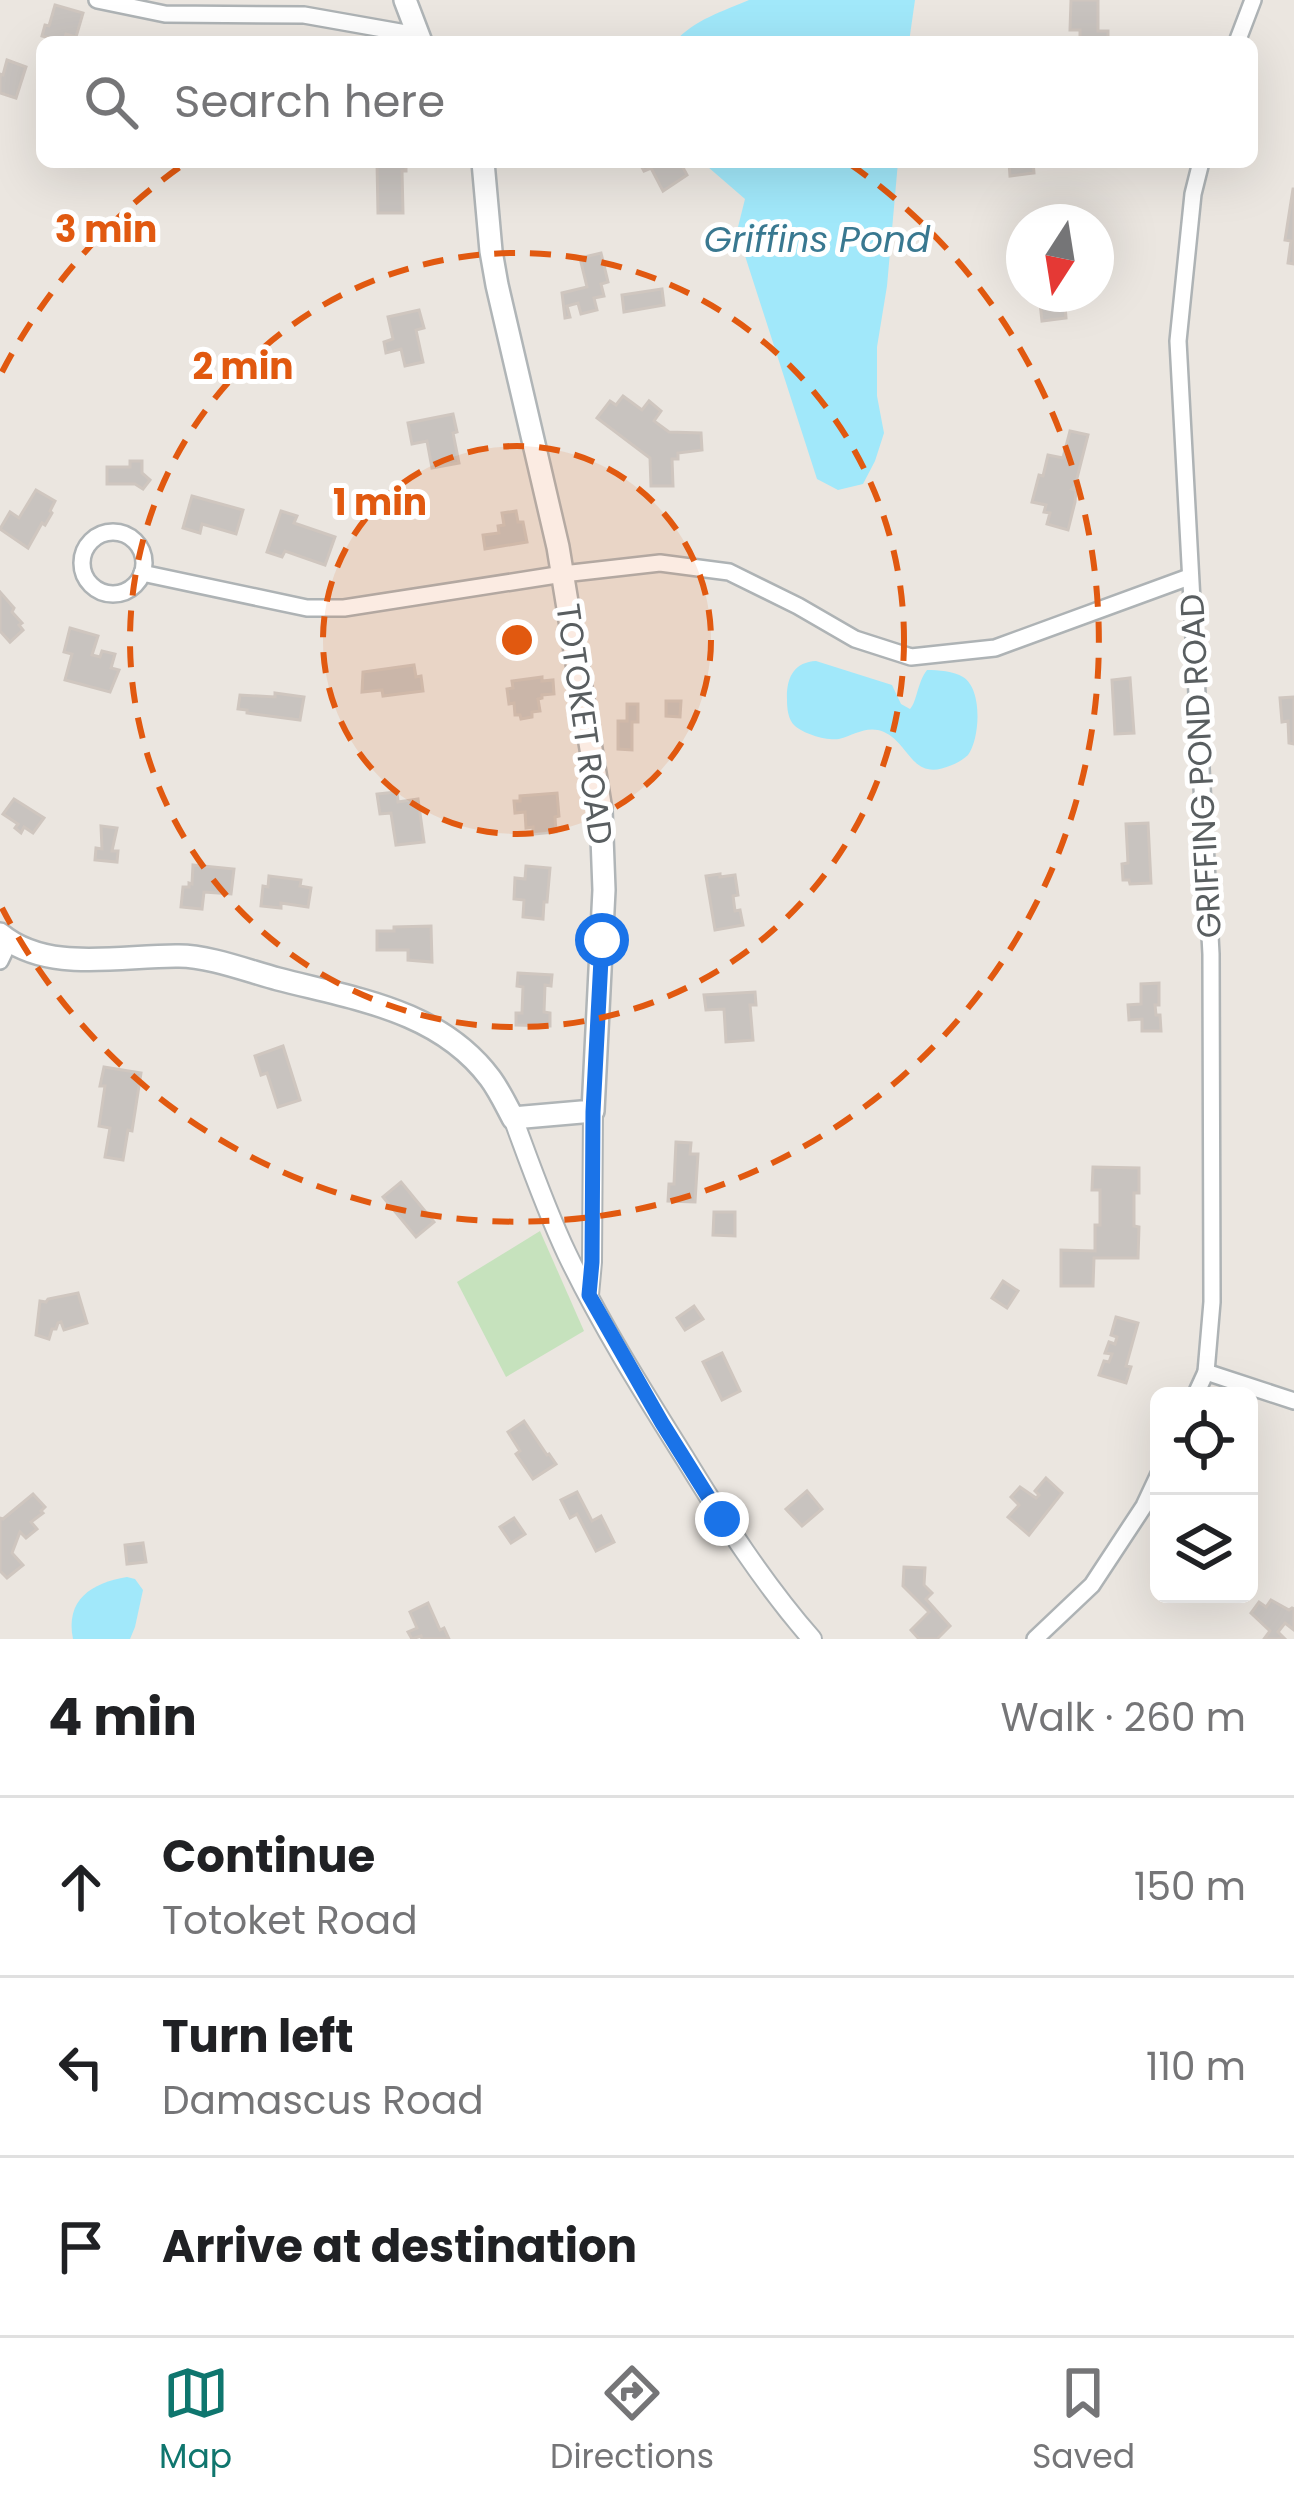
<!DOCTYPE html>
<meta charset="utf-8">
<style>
:root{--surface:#fff;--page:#f2f2f2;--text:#202124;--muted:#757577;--line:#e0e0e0;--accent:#0f766e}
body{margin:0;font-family:Poppins,sans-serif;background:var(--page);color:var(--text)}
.controls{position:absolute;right:36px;bottom:36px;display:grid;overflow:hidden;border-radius:18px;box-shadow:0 12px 48px #0002}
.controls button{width:108px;height:108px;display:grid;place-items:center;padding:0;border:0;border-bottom:3px solid var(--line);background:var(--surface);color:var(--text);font:60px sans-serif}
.compass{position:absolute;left:1006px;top:204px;width:108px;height:108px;border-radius:50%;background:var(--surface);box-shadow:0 12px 48px #0002;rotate:192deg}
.stop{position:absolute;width:36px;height:36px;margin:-27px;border:9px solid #1a73e8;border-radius:50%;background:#fff}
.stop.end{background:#1a73e8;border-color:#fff;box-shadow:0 3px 12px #0008}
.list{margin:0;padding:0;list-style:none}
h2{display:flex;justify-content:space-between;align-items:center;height:156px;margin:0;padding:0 48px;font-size:51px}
h2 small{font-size:39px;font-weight:400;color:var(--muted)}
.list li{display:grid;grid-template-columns:78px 1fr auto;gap:36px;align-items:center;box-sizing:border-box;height:180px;padding:0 48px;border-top:3px solid var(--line)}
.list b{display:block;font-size:45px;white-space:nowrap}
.list p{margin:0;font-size:39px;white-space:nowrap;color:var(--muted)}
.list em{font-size:39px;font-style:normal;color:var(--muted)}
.icon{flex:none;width:66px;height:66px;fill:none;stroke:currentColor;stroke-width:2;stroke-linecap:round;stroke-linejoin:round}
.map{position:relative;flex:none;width:1294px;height:1639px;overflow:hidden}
.search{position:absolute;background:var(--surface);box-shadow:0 12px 48px #0002;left:36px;right:36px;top:36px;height:132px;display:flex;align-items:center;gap:30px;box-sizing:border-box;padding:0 42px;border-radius:18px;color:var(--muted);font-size:45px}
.sheet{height:696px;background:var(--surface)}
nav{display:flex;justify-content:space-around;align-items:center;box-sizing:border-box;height:168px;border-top:3px solid var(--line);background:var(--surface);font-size:33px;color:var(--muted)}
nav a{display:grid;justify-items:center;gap:6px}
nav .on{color:var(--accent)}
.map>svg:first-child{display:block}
</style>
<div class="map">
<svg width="1294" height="1639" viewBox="0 0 1294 1639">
<rect width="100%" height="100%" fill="#ebe6e0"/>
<polygon fill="#c6e2bd" points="540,1231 584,1331 506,1377 457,1282"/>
<g fill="#a1e8fa">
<path d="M749,0H915L909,42H675C693,20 724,11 749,0Z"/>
<polygon points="706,162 898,162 887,286 877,347 877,396 884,433 875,461 863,484 838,490 817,479 737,231 745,199 708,167"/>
<path d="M816,661L892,685L901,704L910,709C917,702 917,683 927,670C938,670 954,671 963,677C983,689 980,739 968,755C964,759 957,763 952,765C911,783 911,744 884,732C867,725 855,735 839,739C827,741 804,734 795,726C788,720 787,708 787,700C786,678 794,662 816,661Z"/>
<path d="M127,1577L135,1579L143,1590L135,1627L130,1639H73C65,1600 91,1583 127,1577Z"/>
</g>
<g fill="#c8c3bf" stroke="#cfc6bf" stroke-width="3">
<polygon points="1071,0 1098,0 1098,31 1108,31 1108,42 1080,42 1080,30 1070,30"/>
<polygon points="55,5 83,13 76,37 66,34 63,42 42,36 45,25 49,26"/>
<polygon points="7,60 26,67 16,98 0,93 0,74 3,75"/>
<polygon points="377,162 406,162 406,171 402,171 403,213 378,213"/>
<polygon points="639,162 680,162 687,175 663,191 651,168 644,171"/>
<polygon points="1009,162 1033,162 1034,173 1010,176"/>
<polygon points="1293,189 1294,189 1294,264 1288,263 1291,241 1285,240"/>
<polygon points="601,253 608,282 601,284 604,296 594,298 597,310 581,314 578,303 567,306 570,317 565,318 562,293 587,287 580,258"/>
<polygon points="662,289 664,305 624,312 622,295"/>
<polygon points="1039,294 1064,294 1066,318 1042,321"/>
<polygon points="419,310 424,328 416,330 423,362 405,366 401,349 386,353 384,342 393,339 388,317"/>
<polygon points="623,396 642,410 649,401 661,411 654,421 669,432 701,433 702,450 678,453 678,459 672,459 673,486 651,486 650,458 597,418 610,401 616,405"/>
<polygon points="453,414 457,432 453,433 459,463 432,468 427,441 412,444 408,423"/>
<polygon points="1070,431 1088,435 1075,486 1072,489 1076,490 1075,502 1068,530 1047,524 1050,513 1044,512 1046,505 1032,502 1039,475 1043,476 1048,455 1063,458"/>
<polygon points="130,461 142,461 142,473 150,480 143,489 135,484 107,484 107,467 130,467"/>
<polygon points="36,490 55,501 50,511 52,513 45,525 42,523 28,548 0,529 10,512 19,518"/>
<polygon points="192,496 243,510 236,534 202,524 200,533 183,528"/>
<polygon points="281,511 297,516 294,523 335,537 325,565 285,551 282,557 267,552"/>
<polygon points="516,511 518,522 523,522 527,542 485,549 483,535 499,533 498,526 504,525 502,513"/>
<polygon points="0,592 14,608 12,612 22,623 19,625 23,630 10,642 0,631"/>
<polygon points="70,628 98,636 92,655 100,657 102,651 115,654 111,668 119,670 110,692 65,680 72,654 64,652"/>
<polygon points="519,630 523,650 504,654 500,634"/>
<polygon points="414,665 416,677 421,676 423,691 383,696 382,690 362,692 363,672"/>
<polygon points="542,677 542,681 553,680 554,694 542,695 542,698 538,699 540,711 532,712 532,717 521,719 520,715 515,715 514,703 509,704 507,689 513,688 512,681"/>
<polygon points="1130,678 1134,733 1115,734 1112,680"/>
<polygon points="275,693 304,697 300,720 247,713 247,710 238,709 240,695 275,697"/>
<polygon points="1294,697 1294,744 1289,743 1288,721 1282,722 1280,698"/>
<polygon points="666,701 681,701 680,717 666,716"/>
<polygon points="627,704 638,704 638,722 632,722 632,750 618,749 618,721 627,721"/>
<polygon points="397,792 398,802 418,799 424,842 396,845 391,813 380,814 377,794"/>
<polygon points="557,793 559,816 555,817 556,832 533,834 533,827 526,828 525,812 515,813 514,801 520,801 520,796"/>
<polygon points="14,799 44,818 33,833 24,827 21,833 15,828 18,824 3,814"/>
<polygon points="1148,823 1151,883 1130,884 1129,880 1123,880 1122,864 1128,863 1126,824"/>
<polygon points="101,826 117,828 112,851 118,851 117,862 95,860 96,848 102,849"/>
<polygon points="193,865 234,869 231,894 204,892 202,909 181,907 183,887 189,887 189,883 192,884"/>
<polygon points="526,866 550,868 547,902 544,902 543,919 523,917 524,900 514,899 515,878 525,879"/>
<polygon points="720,874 720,877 735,875 738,895 733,896 735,911 740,910 743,925 715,930 706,876"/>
<polygon points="269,876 301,880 300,886 311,888 308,907 281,903 281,908 261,906 263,886 268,887"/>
<polygon points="431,926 432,962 408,960 408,950 377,950 377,931 394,931 394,927"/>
<polygon points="518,973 552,975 551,986 545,985 544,1012 550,1013 550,1026 516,1025 516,1013 522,1013 523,987 517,986"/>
<polygon points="1159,983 1159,1005 1155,1005 1156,1015 1160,1015 1161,1031 1142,1031 1142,1019 1129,1020 1128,1005 1141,1004 1141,984"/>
<polygon points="755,992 756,1005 750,1005 753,1040 726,1042 724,1009 706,1010 704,995"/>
<polygon points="283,1046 300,1100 278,1107 267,1073 261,1075 255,1056"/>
<polygon points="104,1067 141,1073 132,1131 128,1130 123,1160 105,1157 110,1128 99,1126 105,1086 100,1086"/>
<polygon points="676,1142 691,1143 690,1154 698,1154 695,1202 668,1201 669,1184 674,1184"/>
<polygon points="1093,1167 1139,1168 1139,1193 1134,1193 1134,1226 1139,1227 1138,1258 1094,1258 1093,1286 1061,1286 1061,1250 1095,1251 1095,1225 1100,1225 1100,1190 1092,1190"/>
<polygon points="401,1182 434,1222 416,1237 383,1197"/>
<polygon points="714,1212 735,1212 735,1236 713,1235"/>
<polygon points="1003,1281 1018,1291 1007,1308 992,1298"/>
<polygon points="78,1293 87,1323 64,1330 61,1322 58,1323 56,1329 52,1329 49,1339 36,1335 40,1301 46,1302 48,1299"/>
<polygon points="694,1306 703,1319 685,1330 677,1318"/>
<polygon points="1116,1317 1138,1323 1126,1366 1131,1367 1126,1383 1099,1375 1104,1361 1109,1362 1112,1354 1105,1353 1109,1342 1115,1344 1117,1337 1111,1335"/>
<polygon points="722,1353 740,1391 722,1400 703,1362"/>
<polygon points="524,1421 547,1455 549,1454 556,1464 533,1479 516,1454 520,1451 508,1432"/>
<polygon points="1046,1478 1062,1493 1029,1535 1008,1517 1019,1505 1011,1497 1020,1487 1036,1498 1039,1495 1035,1491"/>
<polygon points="807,1491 822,1509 802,1526 786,1509"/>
<polygon points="577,1492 592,1521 601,1516 614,1542 596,1551 577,1514 570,1518 561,1500"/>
<polygon points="33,1494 45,1507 41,1511 43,1513 31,1522 37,1529 26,1538 20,1532 12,1553 23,1565 7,1578 0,1571 0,1518 3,1519"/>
<polygon points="514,1518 525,1534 511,1543 500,1527"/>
<polygon points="143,1543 146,1562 127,1564 125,1545"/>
<polygon points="904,1567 925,1568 924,1585 932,1593 926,1599 950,1626 937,1639 919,1639 911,1630 929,1612 903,1586"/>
<polygon points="1271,1600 1289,1610 1292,1608 1294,1609 1294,1630 1285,1623 1278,1632 1285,1639 1264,1639 1270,1631 1251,1613 1259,1602 1266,1607"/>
<polygon points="428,1603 440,1630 444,1628 449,1639 422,1639 421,1636 412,1639 408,1632 417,1628 410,1612"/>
</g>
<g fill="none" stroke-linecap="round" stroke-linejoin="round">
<g stroke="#aeb3b5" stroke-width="20">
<g id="minor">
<polyline points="97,0 165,14 304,15 417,35"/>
<polyline points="1237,42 1253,0"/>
<circle cx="113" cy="563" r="31"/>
<polyline points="142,573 307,608 344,608 563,574 660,563 729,572 798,606 855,639 911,657 995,648 1189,577"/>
<polyline points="0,961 9,942"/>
<polyline points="1206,1372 1294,1401"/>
<polyline points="1195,1396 1206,1372 1212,1302 1211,954 1178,341 1193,194 1201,162"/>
<polyline points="1035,1639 1092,1585 1144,1506 1159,1474"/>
</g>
</g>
<g stroke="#aeb3b5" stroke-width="22">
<g id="tertiary">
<path d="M513,1118C530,1164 546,1210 567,1254C601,1325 644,1393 686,1460C724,1522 764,1584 812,1639"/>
<polyline points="589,1295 592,1262 593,1111"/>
</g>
</g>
<g stroke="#b0b5b7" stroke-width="26">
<g id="secondary">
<polyline points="405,0 421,42"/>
<path d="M0,934C48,974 122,955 179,956C209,956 248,971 278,979C355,999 439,1010 490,1078C499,1090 506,1105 513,1118L593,1111L604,890L601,810L558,547L497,285L491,251L483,162"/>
</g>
</g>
<use href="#minor" stroke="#fff" stroke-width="15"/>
<use href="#tertiary" stroke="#fff" stroke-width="18"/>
<use href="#secondary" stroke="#fff" stroke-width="21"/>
</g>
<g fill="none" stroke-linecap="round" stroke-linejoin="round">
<polyline stroke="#1a73e8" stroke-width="15" points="602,940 593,1112 592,1262 589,1295 662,1423 722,1519"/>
</g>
<circle cx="517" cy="640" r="194" fill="#e15910" fill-opacity=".12"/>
<g fill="none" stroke="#e15910" stroke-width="6" stroke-dasharray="21 15">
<circle cx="517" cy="640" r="194"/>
<circle cx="517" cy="640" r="387"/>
<path d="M2 372A581 581 0 0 1 184 164M850 164A581 581 0 1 1 2 908"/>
</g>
<g text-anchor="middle" stroke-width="10" stroke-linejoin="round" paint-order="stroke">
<g font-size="33" fill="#595e60" stroke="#fff">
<text transform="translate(585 724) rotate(82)" y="12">TOTOKET ROAD</text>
<text transform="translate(1200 766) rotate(-93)" y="12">GRIFFING POND ROAD</text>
</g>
<g font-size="36" font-style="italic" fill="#397890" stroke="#fff">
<text x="817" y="252">Griffins Pond</text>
</g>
</g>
<circle cx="517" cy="640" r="18" fill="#e15910" stroke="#fff" stroke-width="6"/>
<g font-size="36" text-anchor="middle" font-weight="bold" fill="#e15910" stroke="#fff" stroke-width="10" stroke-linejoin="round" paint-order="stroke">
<text x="106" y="242">3 min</text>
<text x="243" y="379">2 min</text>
<text x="380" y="515">1 min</text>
</g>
</svg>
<div class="controls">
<button><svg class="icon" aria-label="locate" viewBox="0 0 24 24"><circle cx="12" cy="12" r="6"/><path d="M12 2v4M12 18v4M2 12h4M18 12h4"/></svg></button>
<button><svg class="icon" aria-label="layers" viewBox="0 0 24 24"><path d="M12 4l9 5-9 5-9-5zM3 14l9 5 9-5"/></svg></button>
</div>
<svg class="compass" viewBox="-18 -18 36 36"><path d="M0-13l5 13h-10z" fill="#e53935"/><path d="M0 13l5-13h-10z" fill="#757577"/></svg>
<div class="stop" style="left:602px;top:940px"></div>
<div class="stop end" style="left:722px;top:1519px"></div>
<div class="search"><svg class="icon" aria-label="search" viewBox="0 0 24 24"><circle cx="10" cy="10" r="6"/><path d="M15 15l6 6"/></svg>Search here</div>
</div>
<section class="sheet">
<h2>4 min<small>Walk · 260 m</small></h2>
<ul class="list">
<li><svg class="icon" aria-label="ahead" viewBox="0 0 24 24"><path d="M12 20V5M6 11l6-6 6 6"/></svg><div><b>Continue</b><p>Totoket Road</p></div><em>150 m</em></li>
<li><svg class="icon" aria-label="left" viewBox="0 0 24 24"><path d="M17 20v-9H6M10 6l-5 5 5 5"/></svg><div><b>Turn left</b><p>Damascus Road</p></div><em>110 m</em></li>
<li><svg class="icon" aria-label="arrive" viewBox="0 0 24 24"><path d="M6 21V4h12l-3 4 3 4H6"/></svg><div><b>Arrive at destination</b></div></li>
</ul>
</section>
<nav>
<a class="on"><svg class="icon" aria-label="map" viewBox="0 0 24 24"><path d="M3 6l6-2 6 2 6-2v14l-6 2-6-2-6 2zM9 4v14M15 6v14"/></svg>Map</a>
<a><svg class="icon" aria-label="directions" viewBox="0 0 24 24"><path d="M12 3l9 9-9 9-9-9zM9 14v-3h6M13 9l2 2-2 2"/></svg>Directions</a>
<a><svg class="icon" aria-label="saved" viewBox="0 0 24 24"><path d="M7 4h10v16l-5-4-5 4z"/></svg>Saved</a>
</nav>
